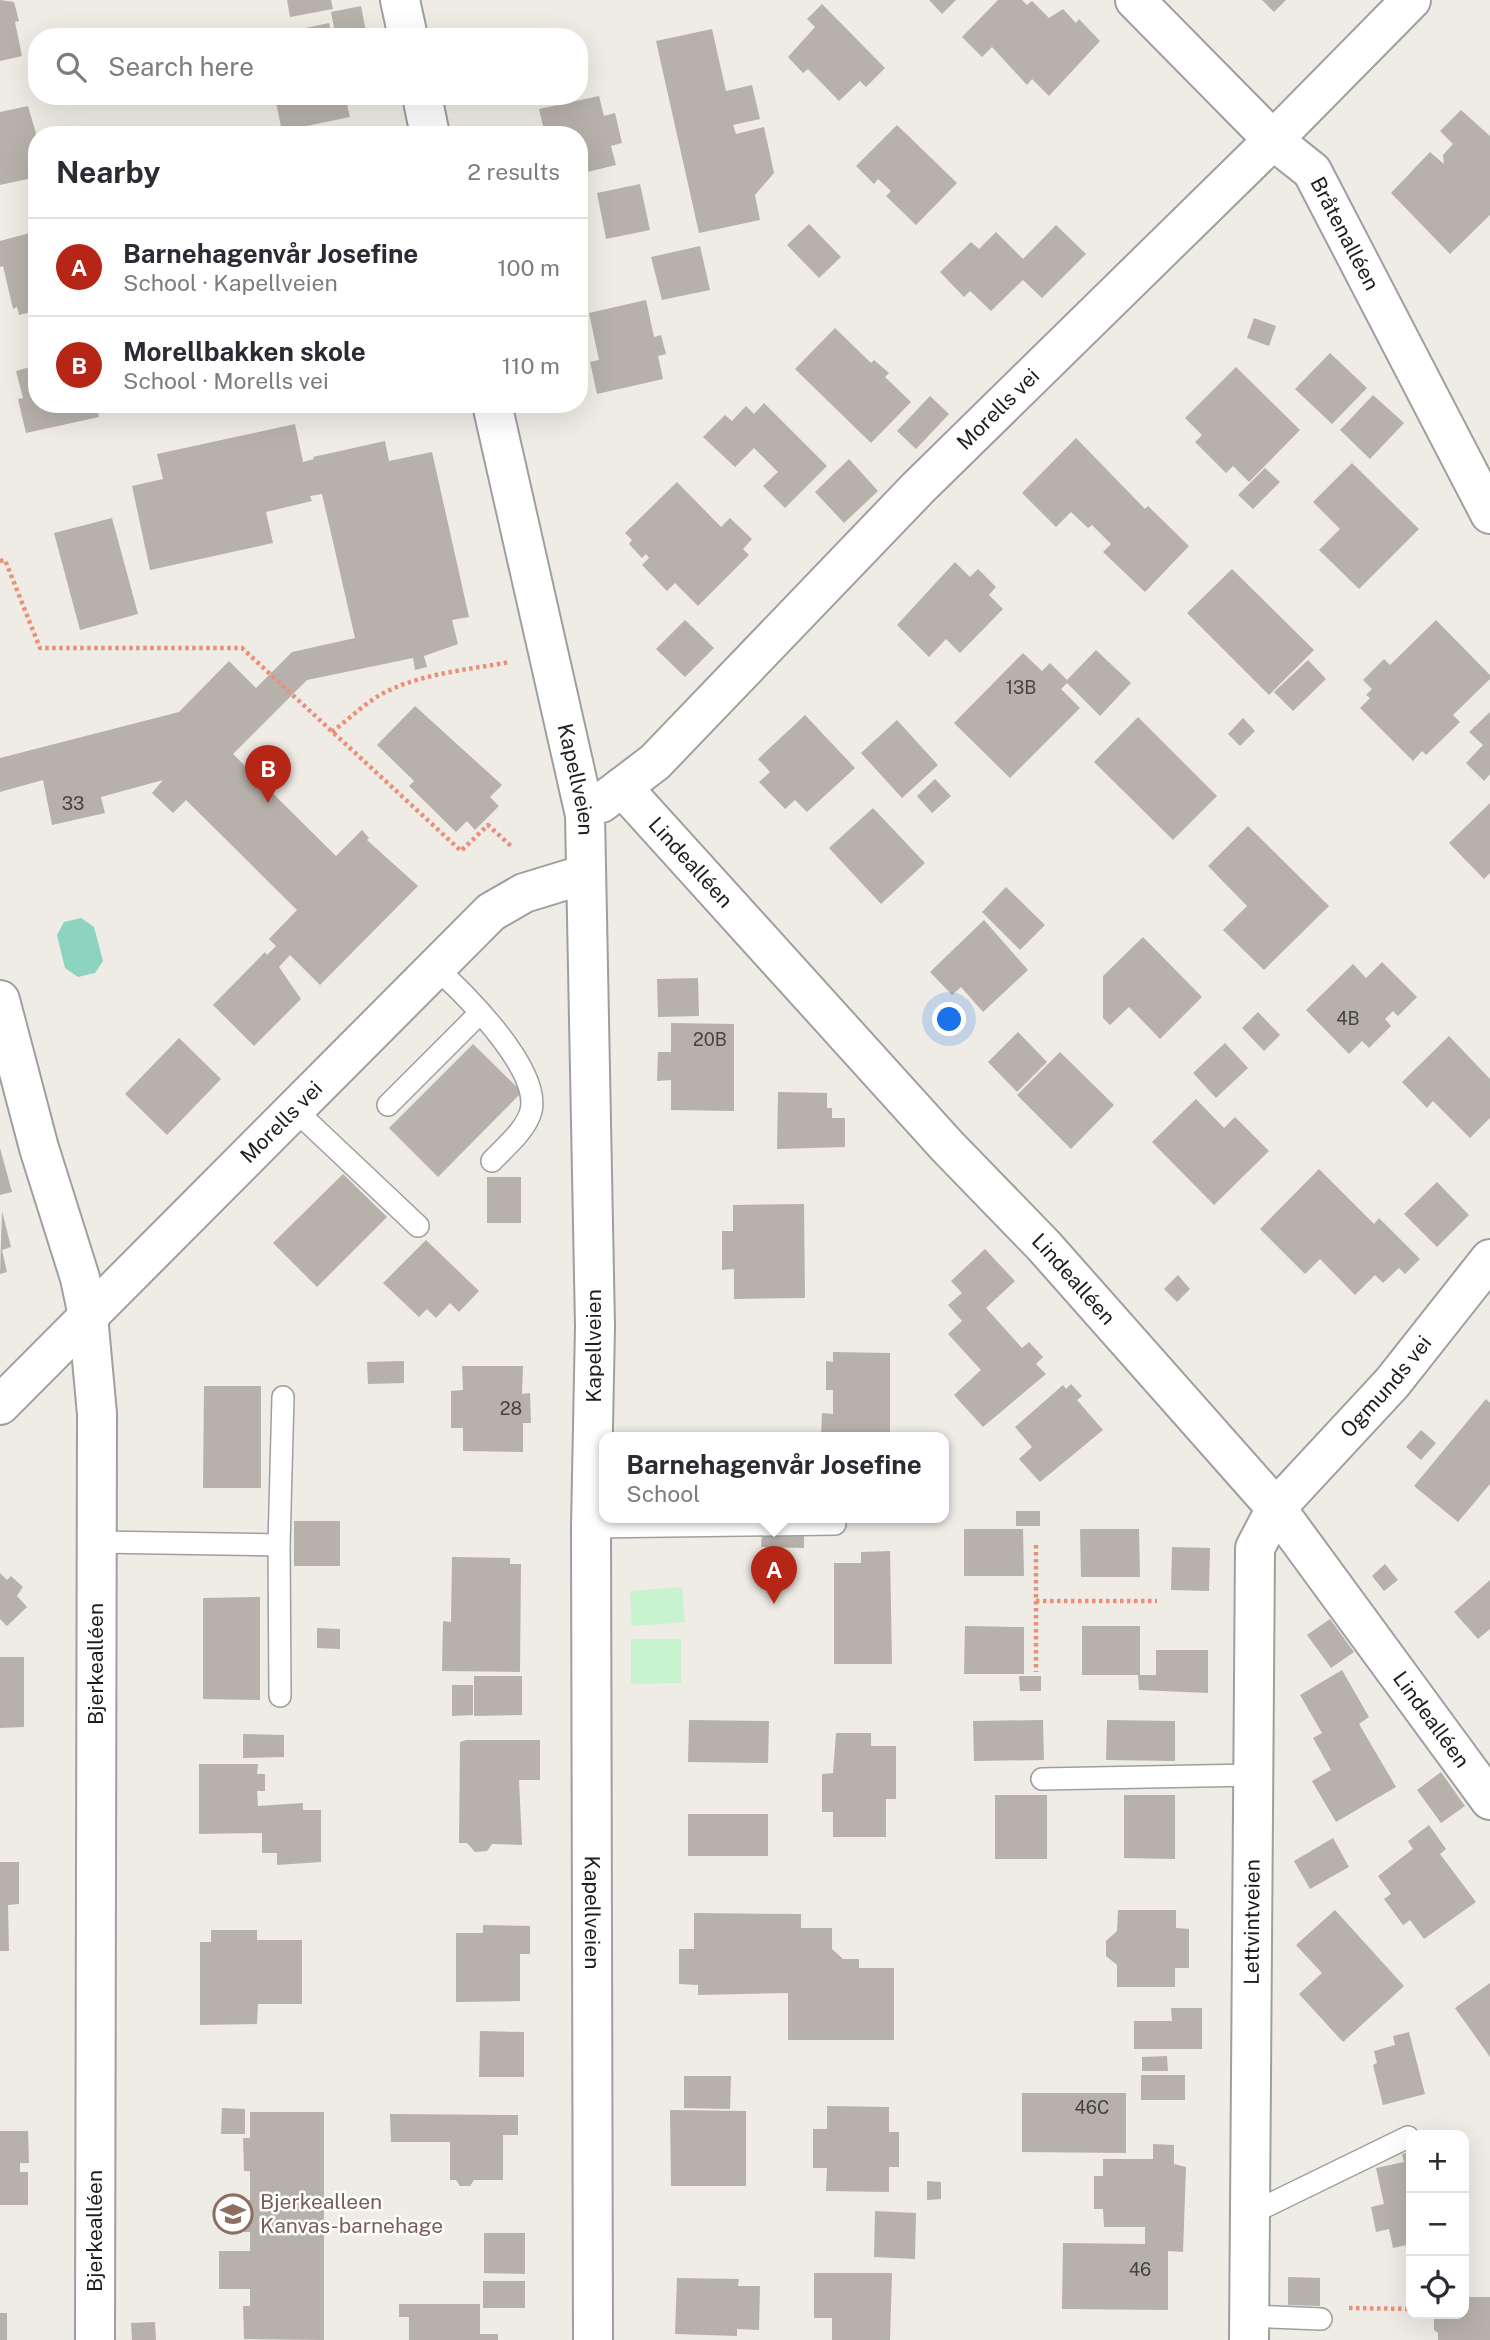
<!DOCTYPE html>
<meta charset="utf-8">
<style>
:root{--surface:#fff;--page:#f7f7f7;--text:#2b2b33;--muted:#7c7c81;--line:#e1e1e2;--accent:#b52617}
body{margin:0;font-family:"Public Sans",sans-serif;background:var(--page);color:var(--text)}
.controls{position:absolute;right:21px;bottom:21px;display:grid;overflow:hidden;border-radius:14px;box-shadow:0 7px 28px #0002}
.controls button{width:63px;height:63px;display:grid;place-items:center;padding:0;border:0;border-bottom:2px solid var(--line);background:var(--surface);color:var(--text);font:35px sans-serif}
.you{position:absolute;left:950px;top:1020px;width:24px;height:24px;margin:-18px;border:5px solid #fff;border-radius:50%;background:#1a73e8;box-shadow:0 0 0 10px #1a73e833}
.badge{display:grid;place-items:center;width:46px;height:46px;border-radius:50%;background:var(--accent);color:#fff;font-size:23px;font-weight:700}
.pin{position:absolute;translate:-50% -58px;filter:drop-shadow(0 2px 4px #0008)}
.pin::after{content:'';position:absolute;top:37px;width:24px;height:21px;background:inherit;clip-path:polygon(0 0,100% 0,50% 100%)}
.popup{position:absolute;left:599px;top:1432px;width:350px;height:91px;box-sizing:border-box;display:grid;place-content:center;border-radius:14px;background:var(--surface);filter:drop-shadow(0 2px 5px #0005);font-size:23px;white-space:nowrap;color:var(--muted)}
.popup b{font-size:26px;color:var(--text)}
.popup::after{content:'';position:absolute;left:50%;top:100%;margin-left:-14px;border:14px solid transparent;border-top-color:var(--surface)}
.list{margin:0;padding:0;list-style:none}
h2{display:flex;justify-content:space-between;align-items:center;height:91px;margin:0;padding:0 28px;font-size:30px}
h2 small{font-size:23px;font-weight:400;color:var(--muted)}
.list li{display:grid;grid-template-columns:46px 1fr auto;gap:21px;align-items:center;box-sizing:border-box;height:98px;padding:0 28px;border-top:2px solid var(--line)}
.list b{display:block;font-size:26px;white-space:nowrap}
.list p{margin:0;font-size:23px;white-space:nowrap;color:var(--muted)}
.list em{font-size:23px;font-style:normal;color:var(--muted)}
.icon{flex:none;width:38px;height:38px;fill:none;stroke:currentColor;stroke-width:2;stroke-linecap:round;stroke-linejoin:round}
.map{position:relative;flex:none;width:1490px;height:2340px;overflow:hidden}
.search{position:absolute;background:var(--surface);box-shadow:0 7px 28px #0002;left:28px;top:28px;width:560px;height:77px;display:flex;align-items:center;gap:18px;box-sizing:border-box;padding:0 24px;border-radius:28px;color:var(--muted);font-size:26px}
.panel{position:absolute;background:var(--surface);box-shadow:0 7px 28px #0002;left:28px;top:126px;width:560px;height:287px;border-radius:28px}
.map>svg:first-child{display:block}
</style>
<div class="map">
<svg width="1490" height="2340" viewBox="0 0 1490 2340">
<rect width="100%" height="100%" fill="#eeece5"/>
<g fill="#c7f3cf">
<polygon points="682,1587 685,1622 632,1626 630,1591"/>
<polygon points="631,1639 681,1639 681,1683 631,1684"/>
</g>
<polygon fill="#8cd4bf" points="81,918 94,927 103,961 95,973 78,977 65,968 57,935 64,922"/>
<g fill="#b7b1ab">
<polygon points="0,0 14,2 19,21 15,22 22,56 0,61"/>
<polygon points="287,0 331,0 333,9 290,17"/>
<polygon points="929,0 956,0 942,14"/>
<polygon points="998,0 1022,0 1027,5 1032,1 1049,18 1063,9 1076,23 1079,19 1100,41 1049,96 1032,79 1027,85 992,47 982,57 962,37"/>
<polygon points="1262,0 1286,0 1274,12"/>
<polygon points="822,4 885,68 866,87 860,81 839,101 808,69 803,73 788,57 815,27 807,19"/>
<polygon points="361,6 367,37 336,37 331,12"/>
<polygon points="329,23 332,37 279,37 278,34"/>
<polygon points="712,29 726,91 752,85 760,119 733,125 736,134 764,127 774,173 755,195 760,220 699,233 656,41"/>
<polygon points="345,96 350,117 282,131 275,98"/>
<polygon points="599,96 604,116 615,113 622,143 611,146 616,165 579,174 579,135 536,135 536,131 544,130 539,109"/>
<polygon points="28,106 37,137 37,177 0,185 0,112"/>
<polygon points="1461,110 1490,136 1490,215 1450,254 1391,193 1430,152 1444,164 1443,155 1453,144 1440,131"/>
<polygon points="897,125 957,183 916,225 886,196 891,191 878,179 874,184 856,166"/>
<polygon points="640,184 650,230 606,239 597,193"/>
<polygon points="809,224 841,257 819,278 787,245"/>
<polygon points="1056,225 1086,254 1042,298 1023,280 991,311 970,291 964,297 940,272 971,242 979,249 996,232 1023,259"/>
<polygon points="37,231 35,311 19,315 17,307 13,309 3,266 0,267 0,241"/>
<polygon points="700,246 710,290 662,300 651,257"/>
<polygon points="646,300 654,337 661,335 666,354 658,356 663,379 597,394 590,362 599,360 589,313"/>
<polygon points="1254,318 1276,326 1269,346 1247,338"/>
<polygon points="835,328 871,363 874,360 889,373 885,377 911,402 871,443 795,369"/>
<polygon points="1330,353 1367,388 1332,424 1295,389"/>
<polygon points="37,365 37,404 96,404 99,417 26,433 18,399 23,398 16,371"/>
<polygon points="1236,367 1300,430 1249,482 1233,466 1226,473 1195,442 1202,435 1185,418"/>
<polygon points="1373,395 1404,423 1370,459 1340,430"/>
<polygon points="930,396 949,414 916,449 897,431"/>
<polygon points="764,403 827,466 785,508 763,486 778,472 754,448 735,467 703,437 725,415 732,421 746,406 754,414"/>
<polygon points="295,424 303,462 314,459 313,457 385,441 389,461 432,452 469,617 452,620 458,644 424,656 427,667 415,670 413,658 307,680 233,754 336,856 362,830 369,838 367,840 418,886 320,985 290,955 279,967 301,999 254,1046 213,1005 265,952 267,955 276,946 269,939 297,910 186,800 173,813 152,793 163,780 101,797 105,813 52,825 43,780 0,792 0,758 179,712 229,661 256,688 292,652 355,638 322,494 310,496 312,501 266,512 273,543 150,570 132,486 163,479 157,454"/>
<polygon points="1076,438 1145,509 1148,506 1189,546 1145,592 1103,552 1111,544 1092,525 1088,528 1071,512 1056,527 1022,493"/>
<polygon points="849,459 878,491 844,523 815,492"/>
<polygon points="1352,463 1419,529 1359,589 1319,550 1340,529 1313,502"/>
<polygon points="1265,468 1280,482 1253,509 1238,495"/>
<polygon points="677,482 721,527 730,518 752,539 743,549 749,555 698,606 675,583 667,591 642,565 649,558 646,554 642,558 629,544 632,540 625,533"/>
<polygon points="112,518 138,614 80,630 54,533"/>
<polygon points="955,562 970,577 978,569 996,587 989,595 1003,609 960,653 946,639 929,657 897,625"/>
<polygon points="1232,569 1314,650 1269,695 1187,613"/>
<polygon points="685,620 714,648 685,677 656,649"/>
<polygon points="1436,620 1490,675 1490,679 1453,715 1460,722 1426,755 1422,751 1413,761 1360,708 1370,698 1366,695 1372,689 1363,680 1384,659 1390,665"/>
<polygon points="1096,650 1131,683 1100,716 1067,683 1061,689 1080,708 1010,778 954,723 1023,653 1042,671 1050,663 1067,680"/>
<polygon points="1308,660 1326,679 1293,711 1274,692"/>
<polygon points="415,706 502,785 490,797 499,806 475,830 467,821 456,832 409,786 414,781 377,745"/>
<polygon points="1490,712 1490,774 1484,781 1466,763 1483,745 1469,732"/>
<polygon points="805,715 855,768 807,812 795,800 785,809 759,782 770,772 758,759"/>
<polygon points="1138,717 1217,796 1173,840 1094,762"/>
<polygon points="1243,718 1255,731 1240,746 1228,734"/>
<polygon points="897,720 938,765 902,798 861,753"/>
<polygon points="935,779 951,796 932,813 917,796"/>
<polygon points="1490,803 1490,873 1484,879 1449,843"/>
<polygon points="873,808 925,863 881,904 829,848"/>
<polygon points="1248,826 1329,906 1264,970 1223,930 1247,906 1208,866"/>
<polygon points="1006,887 1045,925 1020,950 982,912"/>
<polygon points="984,920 1028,970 983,1012 961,987 952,995 930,972"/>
<polygon points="1143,937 1202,997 1160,1039 1129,1007 1110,1025 1103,1018 1103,976"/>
<polygon points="1382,962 1417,997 1398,1016 1393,1011 1385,1019 1391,1026 1369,1048 1362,1041 1349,1054 1306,1010 1353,964 1366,978"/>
<polygon points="698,978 699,1016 658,1017 657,979"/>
<polygon points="1258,1012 1280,1035 1264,1051 1242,1028"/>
<polygon points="671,1023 734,1024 734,1111 671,1110 671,1080 657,1081 658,1052 671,1052"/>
<polygon points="1018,1032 1047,1062 1017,1092 988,1062"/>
<polygon points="1449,1036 1490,1079 1490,1118 1470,1138 1433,1101 1427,1108 1402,1082"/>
<polygon points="179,1038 221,1079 167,1135 125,1094"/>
<polygon points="1225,1043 1248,1068 1216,1098 1193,1073"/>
<polygon points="473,1044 522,1092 438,1177 389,1128"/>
<polygon points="1060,1052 1114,1105 1071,1149 1017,1095"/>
<polygon points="778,1092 827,1093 827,1108 832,1108 832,1118 845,1118 845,1147 777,1149"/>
<polygon points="1196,1099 1224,1128 1235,1117 1269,1151 1214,1205 1152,1142"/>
<polygon points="0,1148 12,1192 0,1195"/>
<polygon points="1319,1169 1374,1224 1379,1218 1420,1259 1405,1274 1399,1268 1383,1283 1375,1275 1355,1295 1320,1259 1305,1274 1260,1229"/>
<polygon points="343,1174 387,1217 317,1287 273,1243"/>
<rect x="487" y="1177" width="34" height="46"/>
<polygon points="1437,1182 1469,1215 1437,1247 1404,1214"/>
<polygon points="804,1204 805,1298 734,1299 734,1269 722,1270 722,1231 733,1231 733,1205"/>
<polygon points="2,1211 11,1247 2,1250 7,1272 0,1274"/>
<polygon points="426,1240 479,1291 459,1312 450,1303 436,1318 427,1309 419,1317 383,1283"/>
<polygon points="985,1249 1015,1281 986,1308 1022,1348 1029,1342 1043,1357 1036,1364 1046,1374 983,1427 954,1395 981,1370 948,1334 962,1321 948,1305 962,1293 951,1281"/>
<polygon points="1178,1275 1190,1289 1177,1302 1164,1289"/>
<polygon points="833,1352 890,1353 890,1438 821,1438 822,1413 833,1414 833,1390 826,1390 826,1361 833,1362"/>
<polygon points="404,1361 404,1383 368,1384 367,1362"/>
<polygon points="462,1366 523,1366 522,1394 530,1393 531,1423 523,1423 523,1452 463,1451 463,1428 451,1428 451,1391 463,1390"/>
<polygon points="1071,1384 1082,1396 1077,1400 1103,1430 1040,1482 1019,1459 1032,1447 1015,1427 1063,1385 1066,1389"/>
<polygon points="204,1386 261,1386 261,1488 203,1488"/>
<polygon points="1486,1399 1490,1403 1490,1484 1458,1522 1414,1486"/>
<polygon points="1421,1430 1436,1443 1421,1460 1406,1447"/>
<rect x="1016" y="1511" width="24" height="15"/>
<rect x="294" y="1521" width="46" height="45"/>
<polygon points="964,1529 1023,1529 1024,1576 964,1576"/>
<polygon points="1080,1529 1139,1529 1140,1577 1081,1577"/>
<polygon points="762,1531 804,1532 804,1548 761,1547"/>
<polygon points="1172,1547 1210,1548 1209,1591 1171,1590"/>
<polygon points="890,1551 892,1664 834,1664 834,1563 861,1563 861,1552"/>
<polygon points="452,1557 510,1558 510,1564 521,1564 520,1672 442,1671 443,1621 451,1622"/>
<polygon points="1385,1564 1398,1580 1384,1591 1372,1576"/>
<polygon points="0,1573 7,1580 11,1576 23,1587 17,1596 27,1607 7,1626 0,1619"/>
<polygon points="1490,1580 1490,1629 1478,1639 1454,1612"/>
<polygon points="260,1597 260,1700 203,1699 203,1598"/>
<polygon points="1330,1619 1354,1652 1331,1668 1307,1635"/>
<polygon points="965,1626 1024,1627 1024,1674 964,1674"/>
<rect x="1082" y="1626" width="58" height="49"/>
<polygon points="317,1628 340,1629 340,1649 317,1648"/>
<polygon points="1156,1650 1208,1650 1208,1693 1139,1690 1138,1675 1156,1675"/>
<polygon points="0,1657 24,1657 24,1727 0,1728"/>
<polygon points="1342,1670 1369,1717 1359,1724 1396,1787 1336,1822 1312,1781 1331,1770 1313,1738 1322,1733 1300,1695"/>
<polygon points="474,1676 522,1676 522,1715 474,1716"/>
<polygon points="1019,1676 1041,1676 1041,1691 1020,1691"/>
<polygon points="452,1685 473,1685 473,1715 452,1716"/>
<polygon points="689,1720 769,1721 768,1763 688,1762"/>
<polygon points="1043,1720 1044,1760 974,1761 973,1721"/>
<polygon points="1107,1720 1175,1721 1175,1761 1106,1760"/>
<polygon points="836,1733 871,1733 871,1746 896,1746 896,1799 886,1799 886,1837 833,1837 833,1812 822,1812 822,1774 833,1773"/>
<polygon points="243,1734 284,1735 284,1757 243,1758"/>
<polygon points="466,1740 540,1740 540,1780 519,1780 522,1845 492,1844 487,1851 475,1852 467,1843 459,1843 460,1742"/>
<polygon points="199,1764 258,1764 257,1774 265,1774 265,1791 257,1791 258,1806 303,1803 303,1810 321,1810 321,1862 277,1865 277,1853 262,1853 262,1833 199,1834"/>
<polygon points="1441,1772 1465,1806 1441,1823 1417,1790"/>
<rect x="995" y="1795" width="52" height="64"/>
<polygon points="1124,1795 1175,1795 1175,1859 1124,1858"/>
<rect x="688" y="1814" width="80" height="42"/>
<polygon points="1429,1825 1446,1849 1440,1854 1476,1902 1424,1939 1410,1920 1403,1925 1384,1899 1391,1894 1378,1876 1413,1849 1408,1841"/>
<polygon points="1333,1838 1349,1867 1310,1889 1294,1861"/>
<polygon points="0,1862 19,1862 19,1904 8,1905 9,1951 0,1951"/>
<polygon points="1118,1910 1176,1910 1176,1928 1189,1929 1189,1968 1175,1968 1175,1987 1117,1987 1117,1965 1106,1956 1106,1941 1117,1931"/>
<polygon points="1335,1910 1404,1986 1343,2042 1299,1994 1322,1973 1296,1945"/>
<polygon points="694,1913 801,1914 801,1928 832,1928 832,1949 843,1959 859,1959 859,1968 894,1968 894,2040 788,2040 788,1993 698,1995 698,1985 679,1984 679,1949 694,1949"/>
<polygon points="483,1925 530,1926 530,1954 520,1954 520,2001 456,2002 456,1933 483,1933"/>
<polygon points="211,1930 257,1930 257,1940 302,1940 302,2004 258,2004 257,2024 200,2025 200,1942 211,1942"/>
<polygon points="1490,1983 1490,2057 1455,2008"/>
<polygon points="1171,2008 1202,2008 1202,2049 1134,2049 1134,2021 1172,2021"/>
<polygon points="480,2031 524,2032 524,2077 479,2077"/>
<polygon points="1409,2032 1425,2094 1383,2105 1373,2065 1377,2063 1374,2051 1395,2045 1393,2036"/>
<polygon points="1167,2056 1168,2071 1142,2071 1142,2057"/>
<rect x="1141" y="2075" width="44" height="25"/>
<polygon points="684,2076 731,2076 730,2109 684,2108"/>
<polygon points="1022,2093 1126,2093 1126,2153 1022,2152"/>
<polygon points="827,2106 889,2107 889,2132 899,2132 899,2167 889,2167 889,2192 826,2191 827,2168 813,2168 813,2129 827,2129"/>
<polygon points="222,2108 245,2109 245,2134 221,2134"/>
<polygon points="670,2110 746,2111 746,2186 671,2186"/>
<polygon points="250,2112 324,2112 324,2340 244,2339 243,2306 250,2306 250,2289 219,2289 219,2251 250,2251 250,2232 244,2232 244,2200 250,2200 250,2171 244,2171 243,2138 250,2138"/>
<polygon points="390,2114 518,2115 518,2135 503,2135 503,2180 474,2180 470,2186 460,2186 456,2180 450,2180 450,2142 391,2142"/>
<polygon points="0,2131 28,2131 29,2163 20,2163 20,2172 28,2172 28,2205 0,2205"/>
<polygon points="1153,2144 1174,2145 1174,2164 1186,2167 1183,2252 1168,2251 1168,2310 1062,2309 1063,2243 1145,2244 1145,2227 1104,2227 1103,2209 1094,2209 1094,2176 1103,2176 1103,2159 1153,2159"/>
<polygon points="1411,2152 1411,2244 1393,2248 1389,2229 1376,2232 1371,2207 1384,2204 1376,2168 1404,2162 1402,2154"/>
<polygon points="927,2181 941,2182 941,2199 927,2200"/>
<polygon points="875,2211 916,2213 915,2259 874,2257"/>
<polygon points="484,2233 525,2233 525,2274 484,2273"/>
<polygon points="814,2273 892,2273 890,2340 832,2340 832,2318 814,2318"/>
<polygon points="1288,2277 1320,2278 1320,2306 1288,2305"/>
<polygon points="677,2278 739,2279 738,2286 760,2286 759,2330 737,2329 737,2336 675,2334"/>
<rect x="483" y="2281" width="42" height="27"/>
<polygon points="1464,2297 1490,2297 1490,2340 1438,2340 1438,2333 1434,2330 1434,2317 1439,2314 1464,2314"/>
<polygon points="399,2304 480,2304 480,2334 498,2334 498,2340 409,2340 409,2317 399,2317"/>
<rect x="0" y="2313" width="7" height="27"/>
<polygon points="155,2322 156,2340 132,2340 131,2323"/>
</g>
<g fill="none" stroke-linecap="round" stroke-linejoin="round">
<g stroke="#9f9f9f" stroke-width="24">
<g id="service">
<path d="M435,967C464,993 541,1069 531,1111C526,1130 505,1147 492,1161"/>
<polyline points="388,1105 480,1013"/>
<polyline points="294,1109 418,1226"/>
<polyline points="591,1527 835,1524"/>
<polyline points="97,1542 279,1545 283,1397"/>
<polyline points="279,1545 280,1696"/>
<polyline points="1042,1779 1252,1775"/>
<polyline points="1250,2214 1408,2137"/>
<polyline points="1249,2316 1321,2319"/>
</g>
</g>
<g stroke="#9f9f9f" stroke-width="42">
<g id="minor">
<polyline points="400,0 408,37"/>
<path id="s1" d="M1135,0L1273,140L1312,171L1490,514"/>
<polyline points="422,96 430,135"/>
<path id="s2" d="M492,404L585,815L595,1326L591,1527L593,2340"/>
<path id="s3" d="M622,787L947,1146L1044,1246L1276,1508L1490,1800"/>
<path id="s4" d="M601,803L655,762L918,488L1273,140L1411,0"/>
<polyline points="0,1000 39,1148 80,1278 88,1316 97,1414 95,2340"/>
<path id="s5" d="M0,1405L491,912L524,893L586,874"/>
<path id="s6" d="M1249,2340L1255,1548L1276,1508L1392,1383L1490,1259"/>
</g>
</g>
<g stroke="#ea907a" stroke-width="4.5" stroke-dasharray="3.5 3.5" stroke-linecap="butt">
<polyline points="0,561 5,560 40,648 242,648 461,851 488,825 511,846"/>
<path d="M332,732C346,721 360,708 375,698C413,674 467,670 510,662"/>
<polyline points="1036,1545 1036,1672"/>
<polyline points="1036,1601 1157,1601"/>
<polyline points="1349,2308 1411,2309"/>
</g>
<use href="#service" stroke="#fff" stroke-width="21"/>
<use href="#minor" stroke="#fff" stroke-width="38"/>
</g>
<defs>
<g id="school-ring" transform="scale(2.0125)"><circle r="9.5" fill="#fff" stroke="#8d6e63" stroke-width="1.5"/><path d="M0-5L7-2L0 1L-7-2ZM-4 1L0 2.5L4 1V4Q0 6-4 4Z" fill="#8d6e63"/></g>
</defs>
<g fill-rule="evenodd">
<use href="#school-ring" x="233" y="2214"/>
</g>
<g text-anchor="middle" stroke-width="5" stroke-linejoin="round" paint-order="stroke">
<g font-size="18" fill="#444341">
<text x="1021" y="694">13B</text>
<text x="73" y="810">33</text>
<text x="1348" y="1025">4B</text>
<text x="710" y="1046">20B</text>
<text x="511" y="1415">28</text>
<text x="1092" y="2114">46C</text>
<text x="1140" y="2276">46</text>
</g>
<g font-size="21" fill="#1e1e1e" stroke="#fff">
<text dy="7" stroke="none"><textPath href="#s1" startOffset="317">Bråtenalléen</textPath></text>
<text dy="7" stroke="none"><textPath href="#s4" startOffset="560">Morells vei</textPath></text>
<text dy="7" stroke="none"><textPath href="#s2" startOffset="385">Kapellveien</textPath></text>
<text dy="7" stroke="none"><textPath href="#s3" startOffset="102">Lindealléen</textPath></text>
<text dy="7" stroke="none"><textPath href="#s5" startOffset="399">Morells vei</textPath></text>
<text dy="7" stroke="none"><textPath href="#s3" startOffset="668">Lindealléen</textPath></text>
<text transform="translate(594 1346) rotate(-90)" y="7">Kapellveien</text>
<text dy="7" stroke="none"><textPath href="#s6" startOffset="1001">Ogmunds vei</textPath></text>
<text transform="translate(96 1664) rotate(-90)" y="7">Bjerkealléen</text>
<text dy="7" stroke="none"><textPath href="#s3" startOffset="1236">Lindealléen</textPath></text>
<text dy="7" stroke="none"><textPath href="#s2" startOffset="1519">Kapellveien</textPath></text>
<text dy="7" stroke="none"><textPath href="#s6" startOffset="418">Lettvintveien</textPath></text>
<text transform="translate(95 2231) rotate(-90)" y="7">Bjerkealléen</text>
</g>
<g font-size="21" fill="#785e54" stroke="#fff" text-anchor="start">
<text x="260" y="2209">Bjerkealleen<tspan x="260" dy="24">Kanvas-barnehage</tspan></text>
</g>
</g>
</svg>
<div class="controls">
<button>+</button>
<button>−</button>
<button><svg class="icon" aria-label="locate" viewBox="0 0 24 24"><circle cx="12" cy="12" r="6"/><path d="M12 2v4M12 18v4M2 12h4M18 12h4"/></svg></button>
</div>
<div class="you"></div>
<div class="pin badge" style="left:774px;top:1604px">A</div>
<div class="popup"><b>Barnehagenvår Josefine</b>School</div>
<div class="pin badge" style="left:268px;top:803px">B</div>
<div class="search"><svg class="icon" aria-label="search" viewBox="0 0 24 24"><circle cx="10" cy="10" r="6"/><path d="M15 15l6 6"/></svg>Search here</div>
<section class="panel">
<h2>Nearby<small>2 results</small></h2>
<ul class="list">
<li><span class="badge">A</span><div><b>Barnehagenvår Josefine</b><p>School · Kapellveien</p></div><em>100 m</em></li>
<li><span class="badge">B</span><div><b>Morellbakken skole</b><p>School · Morells vei</p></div><em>110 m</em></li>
</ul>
</section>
</div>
